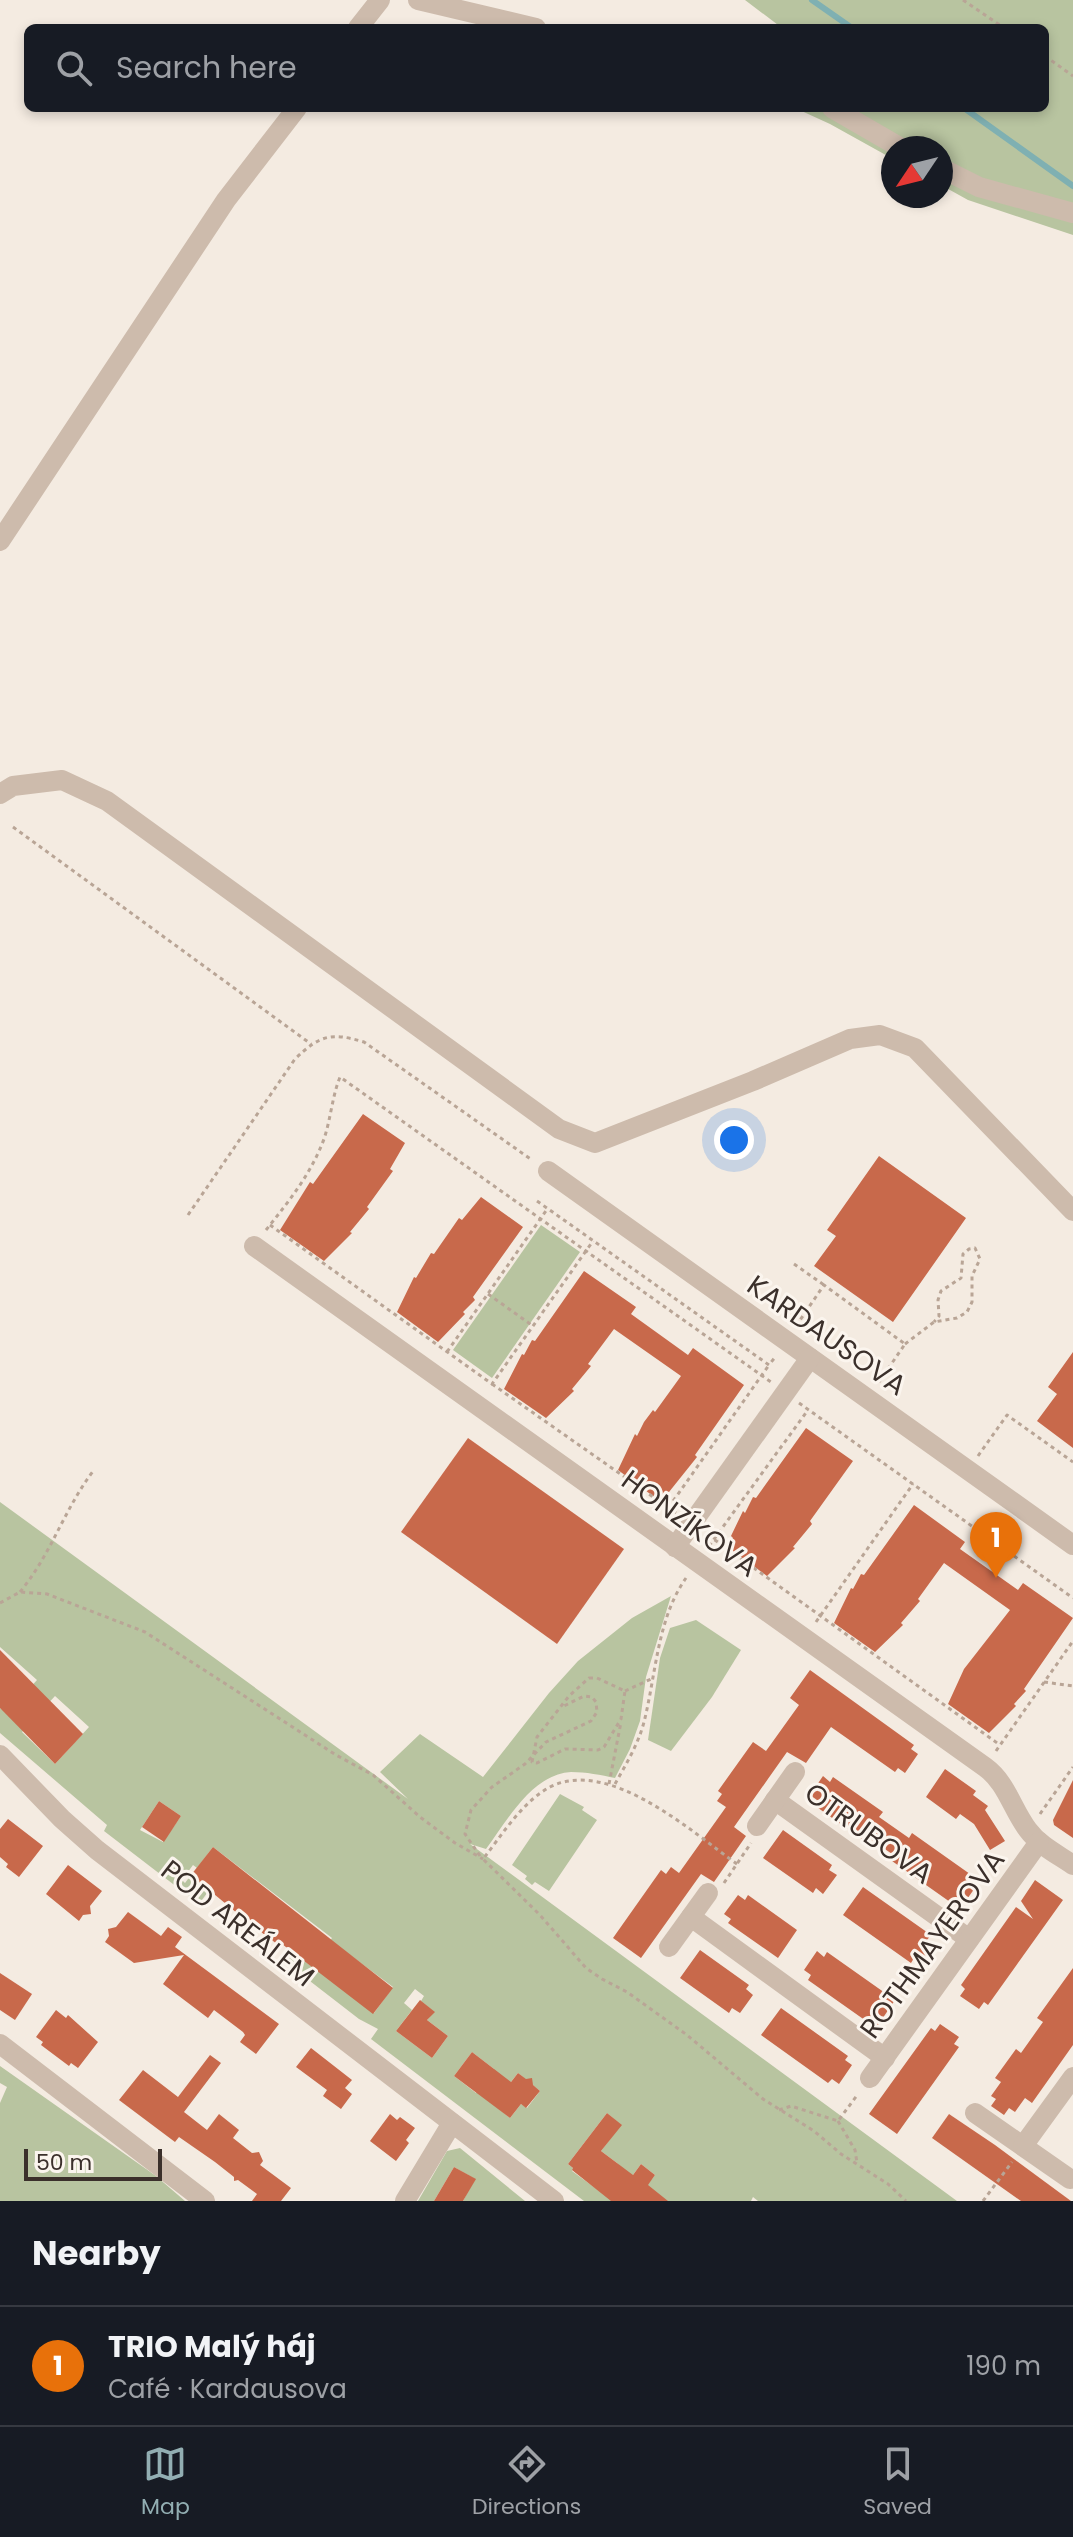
<!DOCTYPE html>
<meta charset="utf-8">
<style>
:root{--surface:#171b24;--page:#242831;--text:#f1f3f6;--muted:#9ea1a6;--line:#363941;--accent:#92aeb2}
body{margin:0;font-family:Poppins,sans-serif;background:var(--page);color:var(--text)}
.compass{position:absolute;left:881px;top:136px;width:72px;height:72px;border-radius:50%;background:var(--surface);box-shadow:0 4px 12px #0003;rotate:235deg}
.scale{position:absolute;left:24px;bottom:20px;width:138px;box-sizing:border-box;padding-left:8px;border:4px solid #3b302b;border-top:0;font-size:22px;line-height:28px;white-space:nowrap;color:#3b302b;-webkit-text-stroke:6px #fbf5ee;paint-order:stroke}
.you{position:absolute;left:734px;top:1140px;width:28px;height:28px;margin:-20px;border:6px solid #fff;border-radius:50%;background:#1a73e8;box-shadow:0 0 0 12px #1a73e833}
.badge{display:grid;place-items:center;width:52px;height:52px;border-radius:50%;background:var(--accent);color:#fff;font-size:26px;font-weight:700}
.pin{position:absolute;translate:-50% -66px;filter:drop-shadow(0 2px 4px #0008)}
.pin::after{content:'';position:absolute;top:42px;width:28px;height:24px;background:inherit;clip-path:polygon(0 0,100% 0,50% 100%)}
.list{margin:0;padding:0;list-style:none}
h2{display:flex;justify-content:space-between;align-items:center;height:104px;margin:0;padding:0 32px;font-size:34px}
h2 small{font-size:26px;font-weight:400;color:var(--muted)}
.list li{display:grid;grid-template-columns:52px 1fr auto;gap:24px;align-items:center;box-sizing:border-box;height:120px;padding:0 32px;border-top:2px solid var(--line)}
.list b{display:block;font-size:30px;white-space:nowrap}
.list p{margin:0;font-size:26px;white-space:nowrap;color:var(--muted)}
.list em{font-size:26px;font-style:normal;color:var(--muted)}
.icon{flex:none;width:44px;height:44px;fill:none;stroke:currentColor;stroke-width:2;stroke-linecap:round;stroke-linejoin:round}
.map{position:relative;flex:none;width:1073px;height:2201px;overflow:hidden}
.search{position:absolute;background:var(--surface);box-shadow:0 4px 12px #0003;left:24px;right:24px;top:24px;height:88px;display:flex;align-items:center;gap:20px;box-sizing:border-box;padding:0 28px;border-radius:12px;color:var(--muted);font-size:30px}
.sheet{height:224px;background:var(--surface)}
nav{display:flex;justify-content:space-around;align-items:center;box-sizing:border-box;height:112px;border-top:2px solid var(--line);background:var(--surface);font-size:22px;color:var(--muted)}
nav a{display:grid;justify-items:center;gap:4px}
nav .on{color:var(--accent)}
.map>svg:first-child{display:block}
</style>
<div class="map">
<svg width="1073" height="2201" viewBox="0 0 1073 2201">
<rect width="100%" height="100%" fill="#f4ebe1"/>
<g fill="#b8c4a0" fill-rule="evenodd">
<polygon points="745,0 1073,0 1073,235 968,200 941,185 941,148 893,148 893,159 830,124 795,108 1045,108 1045,28 782,28"/>
<polygon points="541,1225 580,1252 492,1378 453,1350"/>
<path d="M0,1502L408,1799L380,1772L420,1734L483,1777L549,1693L578,1661L632,1618L671,1596L646,1677L640,1721L630,1749L615,1778C601,1775 586,1772 571,1772C532,1774 507,1821 486,1849L470,1844L957,2201H758L753,2197L751,2201H635L655,2175L641,2164L630,2179L617,2163L601,2151L621,2125L607,2113L568,2164L573,2168L572,2171L613,2201H584L371,2039L378,2029L359,2019L284,1961L292,1952L311,1966L332,1938L213,1847L197,1868L193,1865L182,1880L185,1883L191,1875L210,1889L199,1904L104,1831L107,1825L0,1733V1708L7,1713L37,1680L0,1647ZM55,1696L89,1727L55,1764L22,1732ZM159,1801L181,1816L163,1842L140,1830ZM350,1955L393,1987L374,2013H373ZM415,1989L424,1996L421,2001L434,2012L427,2020L448,2036L432,2058L396,2031L412,2010L404,2003ZM472,2052L494,2069L476,2093L454,2076ZM518,2073L540,2091L527,2108L521,2104L510,2118L493,2104Z"/>
<polygon points="696,1620 741,1650 712,1697 671,1751 648,1740 660,1658 670,1628"/>
<polygon points="560,1794 584,1807 582,1810 597,1820 549,1891 535,1882 532,1885 525,1879 527,1876 512,1865"/>
<polygon points="0,2066 156,2176 185,2201 0,2201 0,2103 7,2087 0,2083"/>
<polygon points="460,2148 525,2201 463,2201 475,2179 454,2167 434,2201 418,2201 447,2151"/>
</g>
<g fill="none" stroke-linecap="round" stroke-linejoin="round">
<g stroke="#7fb0b2" stroke-width="6">
<polyline points="812,0 852,28"/>
<polyline points="964,108 1073,186"/>
</g>
</g>
<g fill="#c8694b">
<polygon points="363,1114 405,1143 390,1169 393,1171 367,1207 369,1209 350,1232 352,1233 324,1261 280,1230 310,1182 313,1184"/>
<polygon points="879,1156 966,1218 893,1322 814,1266 836,1236 827,1230"/>
<polygon points="481,1197 523,1227 473,1297 475,1300 463,1312 465,1314 438,1342 397,1312 414,1277 416,1278 431,1253 434,1254 459,1218 462,1220"/>
<polygon points="584,1271 636,1307 631,1314 688,1355 693,1348 744,1385 695,1455 697,1457 661,1502 618,1470 635,1434 637,1436 644,1422 653,1410 655,1412 681,1376 614,1329 588,1364 591,1366 572,1389 574,1391 546,1418 504,1389 522,1354 524,1355 532,1340 535,1341"/>
<polygon points="1073,1352 1073,1448 1037,1421 1057,1394 1048,1387"/>
<polygon points="806,1428 853,1461 810,1521 812,1524 793,1547 795,1548 767,1576 726,1546 733,1538 731,1536 743,1511 745,1513 753,1497 756,1498"/>
<polygon points="468,1438 624,1549 557,1644 401,1532"/>
<polygon points="914,1505 965,1542 960,1549 1018,1590 1023,1583 1073,1618 1024,1689 1026,1691 1014,1704 1016,1706 989,1733 948,1704 964,1669 1010,1610 944,1563 918,1599 920,1601 901,1623 903,1625 875,1652 834,1623 851,1588 853,1589 861,1574 864,1575"/>
<polygon points="0,1650 83,1734 55,1764 0,1708"/>
<polygon points="810,1670 914,1745 911,1749 918,1754 905,1773 898,1768 895,1772 831,1727 806,1763 787,1752 734,1827 746,1836 714,1882 701,1874 641,1958 613,1938 661,1870 666,1874 671,1867 679,1873 726,1807 717,1801 722,1794 718,1791 753,1742 766,1751 799,1705 790,1698"/>
<polygon points="945,1769 976,1791 973,1795 988,1806 985,1810 1005,1841 990,1850 974,1824 960,1814 956,1819 926,1797"/>
<polygon points="823,1776 830,1782 833,1777 883,1812 879,1817 909,1838 912,1833 977,1879 977,1885 960,1909 892,1861 895,1856 866,1836 863,1840 814,1805 817,1800 810,1795"/>
<polygon points="1073,1780 1073,1838 1054,1825 1053,1820"/>
<polygon points="159,1801 181,1816 164,1842 142,1827"/>
<polygon points="8,1819 43,1846 19,1877 6,1867 8,1864 0,1857 0,1829"/>
<polygon points="783,1830 832,1865 829,1870 837,1875 823,1894 816,1888 813,1893 763,1858"/>
<polygon points="213,1847 393,1988 373,2014 282,1944 281,1947 249,1923 191,1875"/>
<polygon points="68,1865 102,1891 90,1906 91,1914 83,1915 79,1921 46,1894"/>
<polygon points="1035,1880 1063,1900 988,2005 984,2002 979,2009 960,1996 965,1989 961,1985 1016,1907 1033,1919 1021,1901"/>
<polygon points="863,1887 931,1935 927,1940 935,1945 922,1963 914,1958 911,1963 843,1915"/>
<polygon points="738,1895 745,1900 748,1895 797,1930 778,1958 728,1923 731,1919 724,1914"/>
<polygon points="128,1912 161,1936 168,1927 182,1937 175,1947 279,2024 256,2054 240,2042 245,2035 243,2032 214,2010 208,2018 163,1984 184,1955 134,1963 105,1942 109,1936 108,1929 116,1927"/>
<polygon points="700,1950 749,1985 746,1989 753,1995 740,2013 732,2008 729,2013 680,1978"/>
<polygon points="817,1951 824,1957 827,1952 895,2000 876,2028 808,1980 811,1975 804,1970"/>
<polygon points="1073,1968 1073,2045 1032,2103 1025,2098 1015,2112 1009,2108 1004,2115 991,2106 996,2099 991,2096 1001,2082 995,2078 1016,2049 1021,2053 1043,2022 1037,2018"/>
<polygon points="0,1973 32,1994 15,2020 0,2010"/>
<polygon points="420,2000 435,2012 427,2020 448,2036 432,2058 396,2031"/>
<polygon points="781,2008 848,2056 845,2060 852,2065 839,2084 832,2079 828,2083 761,2035"/>
<polygon points="56,2010 66,2018 68,2015 98,2042 78,2068 71,2063 69,2066 41,2045 43,2042 36,2037"/>
<polygon points="940,2024 959,2037 954,2044 959,2047 897,2134 869,2114 931,2028 935,2031"/>
<polygon points="311,2048 352,2080 345,2088 352,2094 341,2109 323,2096 327,2090 296,2067"/>
<polygon points="472,2052 511,2082 518,2073 526,2079 532,2078 533,2085 540,2091 526,2108 521,2104 510,2118 454,2076"/>
<polygon points="210,2055 221,2063 184,2112 207,2130 219,2114 239,2130 233,2138 252,2153 259,2152 263,2161 260,2165 291,2188 281,2201 252,2201 257,2194 238,2180 234,2181 234,2177 215,2162 179,2137 175,2142 119,2100 143,2070 178,2097"/>
<polygon points="607,2113 622,2125 601,2151 633,2175 641,2164 655,2175 648,2185 668,2201 611,2201 572,2170 573,2168 568,2164"/>
<polygon points="390,2114 397,2120 400,2117 415,2128 406,2140 409,2143 396,2161 370,2141"/>
<polygon points="949,2114 995,2145 1071,2201 1021,2201 932,2138"/>
<polygon points="454,2167 476,2179 463,2201 434,2201"/>
</g>
<g fill="none" stroke-linecap="round" stroke-linejoin="round">
<g stroke="#b9a596" stroke-width="3" stroke-dasharray="4 4" stroke-linecap="butt">
<polyline points="963,0 1004,28"/>
<polyline points="1045,56 1073,76"/>
<polyline points="13,827 311,1044"/>
<polyline points="537,1201 769,1365 776,1356"/>
<path d="M188,1215L295,1059C320,1035 331,1032 364,1042L532,1160"/>
<polyline points="270,1225 492,1384 593,1241"/>
<path d="M266,1230C289,1201 311,1174 324,1139C331,1118 332,1097 340,1077L771,1382"/>
<polyline points="794,1264 824,1285"/>
<polyline points="488,1294 533,1326"/>
<polyline points="796,1326 824,1285 905,1344 879,1382"/>
<polyline points="905,1344 934,1322 957,1318 967,1312 972,1302 972,1276 980,1259 975,1248 969,1249 963,1254 961,1278 941,1291 938,1300 939,1316 934,1322"/>
<polyline points="447,1352 548,1208"/>
<polyline points="492,1384 676,1513"/>
<polyline points="799,1403 1073,1598"/>
<polyline points="978,1456 1007,1415 1073,1462"/>
<polyline points="664,1514 769,1365"/>
<polyline points="708,1535 1000,1745"/>
<polyline points="709,1546 808,1410"/>
<path d="M20,1592C52,1553 64,1509 94,1470"/>
<polyline points="0,1603 20,1592 47,1594 145,1632 336,1755 373,1775 420,1817 455,1843 483,1859"/>
<polyline points="816,1622 913,1484"/>
<polygon points="589,1678 597,1678 625,1691 621,1719 604,1747 598,1750 565,1749 537,1763 532,1762 537,1737 569,1696"/>
<polyline points="1044,1682 1073,1686"/>
<polyline points="625,1691 651,1679"/>
<polyline points="996,1751 1073,1641"/>
<polyline points="609,1784 621,1722"/>
<path d="M615,1784C626,1764 638,1745 644,1722C656,1675 657,1619 686,1578"/>
<polyline points="1040,1814 1073,1767"/>
<polyline points="480,1856 465,1834 471,1810 492,1787 525,1764 546,1742 591,1721 597,1712 596,1702 592,1697 584,1696 564,1706"/>
<path d="M737,1864C692,1832 609,1757 550,1787C522,1802 502,1835 483,1859L540,1915L586,1968L602,1979L627,1992L687,2035L763,2099L814,2131L841,2154L888,2184L906,2201"/>
<polyline points="724,1883 751,1843"/>
<polyline points="779,2110 791,2106 838,2121 858,2094"/>
<polyline points="838,2121 855,2150 857,2163"/>
<polyline points="983,2201 1012,2162"/>
</g>
<g stroke="#cdbbac" stroke-width="20">
<polyline points="418,0 536,28"/>
<polyline points="358,28 380,0"/>
<polyline points="832,108 901,148"/>
<polyline points="941,168 979,187 1073,213"/>
<polyline points="0,541 226,200 297,108"/>
<polyline points="0,794 13,786 62,780 107,801 559,1129 595,1143 753,1081 850,1039 880,1035 915,1048 1073,1211"/>
<polyline points="548,1171 1073,1545"/>
<path d="M254,1246L985,1767C1007,1783 1012,1809 1028,1830C1039,1845 1057,1854 1073,1865"/>
<polyline points="675,1547 810,1358"/>
<polyline points="0,1755 62,1819 97,1850 554,2201"/>
<polyline points="775,1800 969,1939"/>
<polyline points="757,1826 795,1772"/>
<polyline points="691,1917 885,2058"/>
<polyline points="669,1947 708,1893"/>
<polyline points="0,2044 205,2201"/>
<polyline points="870,2078 1039,1842"/>
<polyline points="975,2113 1070,2179"/>
<polyline points="1023,2146 1073,2077"/>
<polyline points="405,2201 452,2123"/>
</g>
</g>
<g text-anchor="middle" stroke-width="6" stroke-linejoin="round" paint-order="stroke">
<g font-size="28" fill="#3b302b" stroke="#fbf5ee">
<text transform="translate(827 1335) rotate(35)" y="10">KARDAUSOVA</text>
<text transform="translate(690 1523) rotate(36)" y="10">HONZÍKOVA</text>
<text transform="translate(869 1833) rotate(36)" y="10">OTRUBOVA</text>
<text transform="translate(238 1923) rotate(38)" y="10">POD AREÁLEM</text>
<text transform="translate(932 1944) rotate(-54)" y="10">ROTHMAYEROVA</text>
</g>
</g>
</svg>
<svg class="compass" viewBox="-18 -18 36 36"><path d="M0-13l5 13h-10z" fill="#e53935"/><path d="M0 13l5-13h-10z" fill="#9ea1a6"/></svg>
<div class="scale">50 m</div>
<div class="you"></div>
<div class="pin badge" style="left:996px;top:1578px;background:#e8710a">1</div>
<div class="search"><svg class="icon" aria-label="search" viewBox="0 0 24 24"><circle cx="10" cy="10" r="6"/><path d="M15 15l6 6"/></svg>Search here</div>
</div>
<section class="sheet">
<h2>Nearby<small></small></h2>
<ul class="list">
<li><span class="badge" style="background:#e8710a">1</span><div><b>TRIO Malý háj</b><p>Café · Kardausova</p></div><em>190 m</em></li>
</ul>
</section>
<nav>
<a class="on"><svg class="icon" aria-label="map" viewBox="0 0 24 24"><path d="M3 6l6-2 6 2 6-2v14l-6 2-6-2-6 2zM9 4v14M15 6v14"/></svg>Map</a>
<a><svg class="icon" aria-label="directions" viewBox="0 0 24 24"><path d="M12 3l9 9-9 9-9-9zM9 14v-3h6M13 9l2 2-2 2"/></svg>Directions</a>
<a><svg class="icon" aria-label="saved" viewBox="0 0 24 24"><path d="M7 4h10v16l-5-4-5 4z"/></svg>Saved</a>
</nav>
